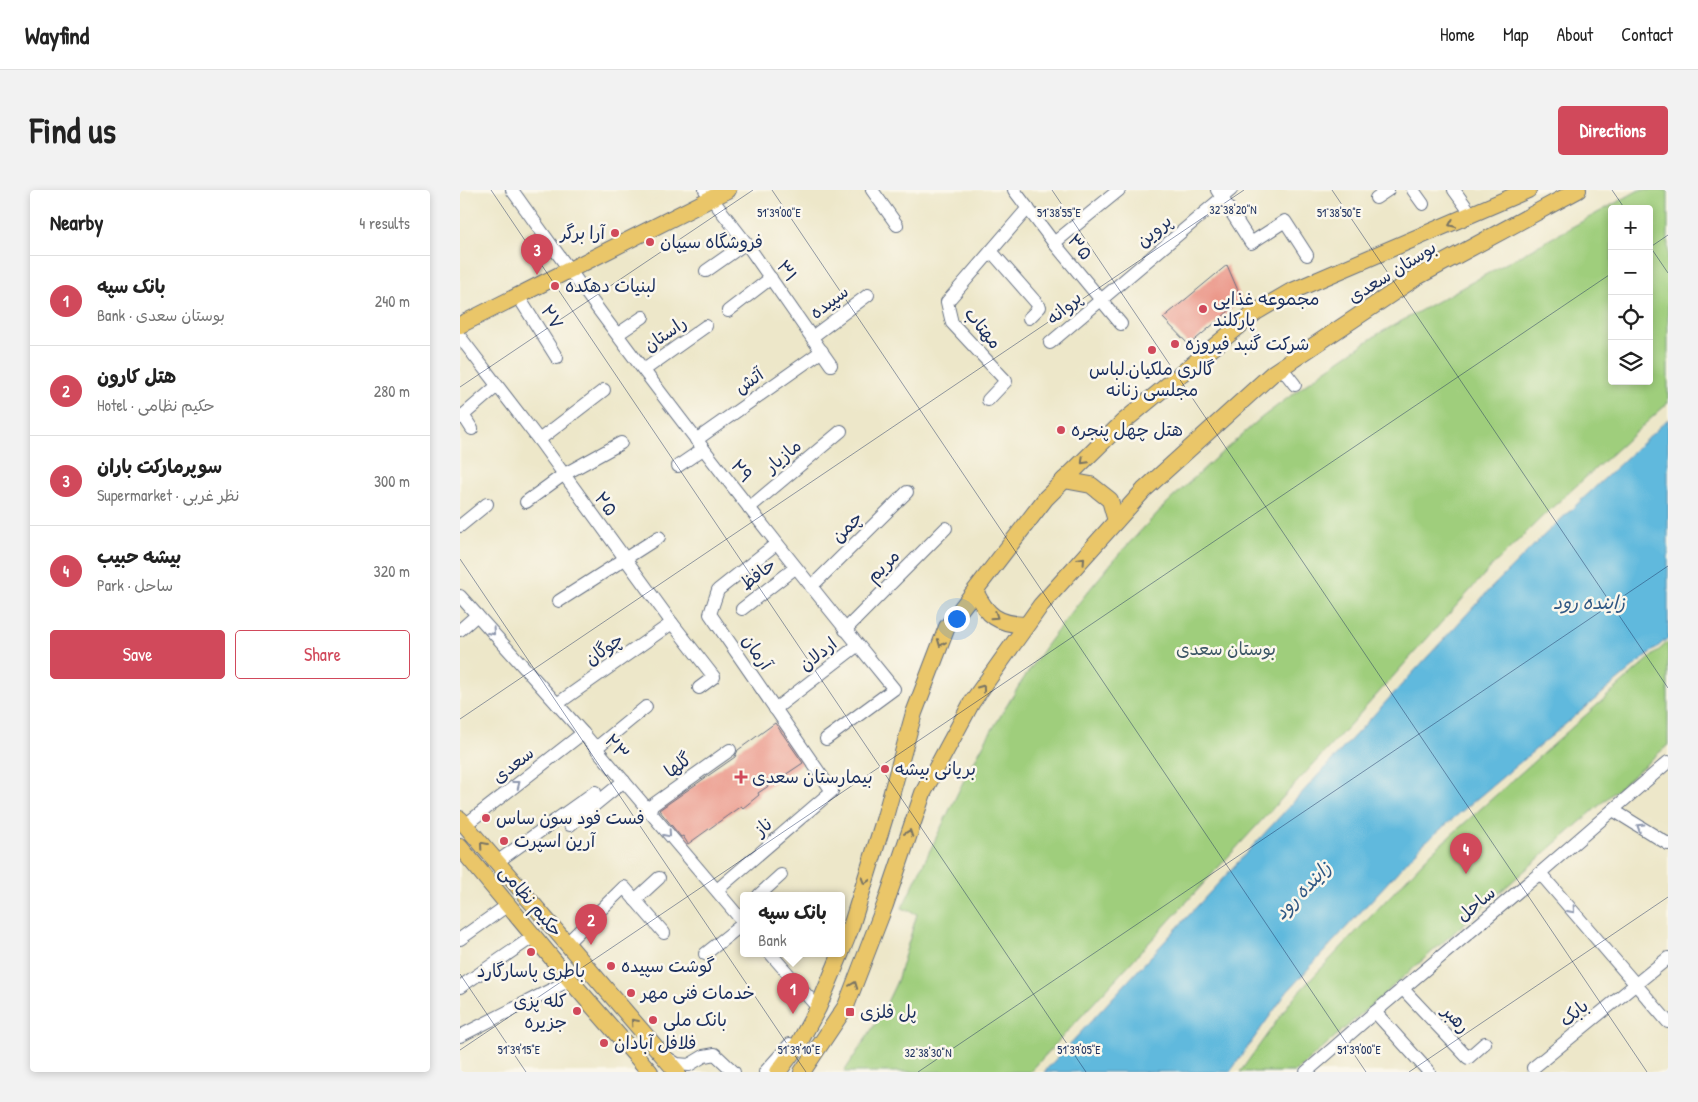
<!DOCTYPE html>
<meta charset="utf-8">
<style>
:root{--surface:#fff;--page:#f2f2f2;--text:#222;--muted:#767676;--line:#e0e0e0;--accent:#d1495b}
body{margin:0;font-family:"Patrick Hand","Playpen Sans Arabic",sans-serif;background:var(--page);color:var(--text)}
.controls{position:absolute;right:15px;top:15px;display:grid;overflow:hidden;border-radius:5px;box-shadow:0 2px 8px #0003}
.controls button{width:45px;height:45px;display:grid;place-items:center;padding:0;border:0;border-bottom:1px solid var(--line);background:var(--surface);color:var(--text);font:25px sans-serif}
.you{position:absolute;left:496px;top:428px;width:18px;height:18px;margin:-12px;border:4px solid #fff;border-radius:50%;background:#1a73e8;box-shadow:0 0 0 8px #1a73e833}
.badge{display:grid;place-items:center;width:32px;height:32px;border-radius:50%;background:var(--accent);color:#fff;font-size:16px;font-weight:700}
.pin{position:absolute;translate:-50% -41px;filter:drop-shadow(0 1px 2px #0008)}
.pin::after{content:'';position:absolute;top:26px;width:18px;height:15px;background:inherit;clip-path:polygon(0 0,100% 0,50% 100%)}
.popup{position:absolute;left:280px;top:702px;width:105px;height:65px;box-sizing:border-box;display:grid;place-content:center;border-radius:5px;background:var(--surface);filter:drop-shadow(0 1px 4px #0005);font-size:16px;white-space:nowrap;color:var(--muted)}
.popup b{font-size:19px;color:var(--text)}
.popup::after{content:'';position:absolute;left:50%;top:100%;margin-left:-10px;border:10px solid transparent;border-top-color:var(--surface)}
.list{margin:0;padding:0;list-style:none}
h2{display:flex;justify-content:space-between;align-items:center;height:65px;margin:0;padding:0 20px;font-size:21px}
h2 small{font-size:16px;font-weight:400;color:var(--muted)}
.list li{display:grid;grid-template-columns:32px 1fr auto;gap:15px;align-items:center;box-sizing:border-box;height:90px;padding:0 20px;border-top:1px solid var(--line)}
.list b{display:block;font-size:19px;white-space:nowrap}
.list p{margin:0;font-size:16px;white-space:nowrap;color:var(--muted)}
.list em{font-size:16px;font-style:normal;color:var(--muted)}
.actions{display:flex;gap:10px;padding:15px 20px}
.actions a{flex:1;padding:11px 0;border:1px solid var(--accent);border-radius:5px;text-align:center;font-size:18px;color:var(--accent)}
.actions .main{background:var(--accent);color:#fff}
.icon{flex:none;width:28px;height:28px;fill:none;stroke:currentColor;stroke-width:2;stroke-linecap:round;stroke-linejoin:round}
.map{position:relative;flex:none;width:1208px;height:882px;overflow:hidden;border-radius:5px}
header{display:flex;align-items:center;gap:30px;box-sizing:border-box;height:70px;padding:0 25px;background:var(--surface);border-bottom:1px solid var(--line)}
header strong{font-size:24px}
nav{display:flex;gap:28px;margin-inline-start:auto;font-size:18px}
.intro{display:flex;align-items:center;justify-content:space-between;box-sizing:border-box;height:120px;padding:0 30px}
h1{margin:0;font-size:35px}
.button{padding:12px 22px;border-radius:5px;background:var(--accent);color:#fff;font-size:18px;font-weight:700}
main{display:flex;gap:30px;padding:0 30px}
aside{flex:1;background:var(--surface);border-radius:5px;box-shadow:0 2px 8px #0003}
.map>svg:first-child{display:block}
</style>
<header>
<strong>Wayfind</strong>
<nav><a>Home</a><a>Map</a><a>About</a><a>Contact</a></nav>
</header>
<div class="intro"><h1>Find us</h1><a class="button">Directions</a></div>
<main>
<aside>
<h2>Nearby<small>4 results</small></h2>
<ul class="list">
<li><span class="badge">1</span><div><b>بانک سپه</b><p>Bank · بوستان سعدی</p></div><em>240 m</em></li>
<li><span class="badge">2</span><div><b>هتل کارون</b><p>Hotel · حکیم نظامی</p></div><em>280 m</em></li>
<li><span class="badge">3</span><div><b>سوپرمارکت باران</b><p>Supermarket · نظر غربی</p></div><em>300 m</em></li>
<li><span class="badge">4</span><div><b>بیشه حبیب</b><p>Park · ساحل</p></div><em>320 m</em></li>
</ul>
<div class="actions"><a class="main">Save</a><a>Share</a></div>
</aside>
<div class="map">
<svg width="1208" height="882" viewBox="0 0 1208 882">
<rect width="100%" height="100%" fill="#fbf7ec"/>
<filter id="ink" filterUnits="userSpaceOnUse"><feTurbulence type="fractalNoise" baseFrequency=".02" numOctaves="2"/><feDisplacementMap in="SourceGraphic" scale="10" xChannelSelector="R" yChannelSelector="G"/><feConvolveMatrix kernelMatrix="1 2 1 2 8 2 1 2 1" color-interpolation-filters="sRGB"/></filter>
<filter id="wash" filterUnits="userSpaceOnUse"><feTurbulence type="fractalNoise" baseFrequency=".0096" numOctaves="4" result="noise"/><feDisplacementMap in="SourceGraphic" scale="20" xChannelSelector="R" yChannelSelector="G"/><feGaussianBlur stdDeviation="1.12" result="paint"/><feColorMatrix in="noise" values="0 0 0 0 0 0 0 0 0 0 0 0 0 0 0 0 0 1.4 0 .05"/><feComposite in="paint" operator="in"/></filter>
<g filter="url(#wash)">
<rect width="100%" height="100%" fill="#ede7c9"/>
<g fill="#9fce7c" stroke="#5d7e6d" fill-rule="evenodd">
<path d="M1179,0H1208V213L1084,325L1031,377L896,528L570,882H384L421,825L437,791L457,724L442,718L505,588L527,548L560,494L587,454L625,405L659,364L705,315L751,272L801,228L865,180L918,144ZM1152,19H1189V191H1152Z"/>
<polygon points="1208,452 1208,555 835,882 780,882 834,807 972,662"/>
</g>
<polygon fill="#60b9dd" stroke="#3e749e" points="1208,229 1208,448 963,654 827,802 770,882 584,882 1032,397 1081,348"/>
<g id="blocks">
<g fill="#eb9789">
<polygon points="767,75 782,110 729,155 703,128"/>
<polygon points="315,533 343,573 298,603 299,605 283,618 281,616 228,654 223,646 221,647 199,620 275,567 278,560"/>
</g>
</g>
</g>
<g filter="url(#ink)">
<use href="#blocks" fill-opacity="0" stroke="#646f83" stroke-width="1"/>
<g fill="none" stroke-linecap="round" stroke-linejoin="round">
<g stroke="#646f83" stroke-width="14">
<g id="minor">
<path d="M52,0C173,171 301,336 434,499L366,549"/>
<polyline points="245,0 286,53 371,175"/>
<polyline points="412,0 437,35"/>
<polyline points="554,0 594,53 661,134"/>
<polyline points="757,0 791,53 825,31 847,65"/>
<polyline points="953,0 963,14"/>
<polyline points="994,0 1012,25"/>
<polyline points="916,8 928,0"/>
<polyline points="594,53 659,0"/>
<polyline points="531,61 580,117 569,128"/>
<polyline points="246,81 286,53"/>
<polyline points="58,106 97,168"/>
<polyline points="268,121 311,88"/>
<polyline points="158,144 183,127"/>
<polyline points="0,147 79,250 212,433 254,487 239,498"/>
<polyline points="352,147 408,105"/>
<polyline points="590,153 771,0"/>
<polyline points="821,177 835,195"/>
<polyline points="184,180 246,136"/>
<polyline points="528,210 546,191 492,133 487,112 568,18"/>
<polyline points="3,225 12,239"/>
<polyline points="0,228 37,196"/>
<polyline points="79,250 144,200"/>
<polyline points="236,250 362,161"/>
<polyline points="218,276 243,259"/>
<polyline points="66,312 103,285 161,253"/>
<polyline points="289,318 381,241"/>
<polyline points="0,336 27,314"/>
<polyline points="351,397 447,302"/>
<polyline points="0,406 123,543 284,733"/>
<polyline points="99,411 199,347"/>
<polyline points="282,419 335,378"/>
<polyline points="0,440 17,425"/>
<polyline points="385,440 486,338"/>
<polyline points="97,514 212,433"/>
<polyline points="315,519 398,455"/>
<polyline points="136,558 186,517"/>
<polyline points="187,619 270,560"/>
<polyline points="1153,620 1208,654"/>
<polyline points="5,635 123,543"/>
<polyline points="110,635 164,591"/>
<polyline points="37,672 135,602"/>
<polyline points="1080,683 1208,832"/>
<polyline points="257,700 372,601 250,424 258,400 316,354"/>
<polyline points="299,705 321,685"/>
<polyline points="175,710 199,688"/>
<polyline points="0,749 48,715"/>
<polyline points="107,753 164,697 204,743"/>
<polyline points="310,763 358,818"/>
<polyline points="245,764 284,733"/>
<polyline points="0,797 74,746"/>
<polyline points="942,798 1008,868 1025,853"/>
<polyline points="915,822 969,882"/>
<polyline points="0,846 110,790"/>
<polyline points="206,867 217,874 229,875 244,866 255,864 274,882"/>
<polyline points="1073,878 1208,768"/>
<polyline points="305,882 330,854"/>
<polyline points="846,882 915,822 1080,683 1208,572"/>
</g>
</g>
<g stroke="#646f83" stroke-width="18">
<g id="major">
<polyline points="0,135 268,0"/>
<polyline points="604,290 631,295 650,310 656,331"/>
<path d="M515,401C527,426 538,434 566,435"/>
<polyline points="0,629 217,882"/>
<polyline points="0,657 110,790 190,882"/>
<polyline points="382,760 390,740 425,627 454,523 487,437 586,308 663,232 796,122 830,102 1068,0"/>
<polyline points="318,882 338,855 358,818 381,763"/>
<polyline points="342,882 386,816 425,715 463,603 512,512 581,415 684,300 813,183 955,88 1118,0"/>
</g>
</g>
<use href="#minor" stroke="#fff" stroke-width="12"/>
<use href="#major" stroke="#eac669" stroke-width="16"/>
</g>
<defs><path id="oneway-chevron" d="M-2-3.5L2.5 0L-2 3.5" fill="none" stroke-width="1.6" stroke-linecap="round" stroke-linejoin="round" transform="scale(1.25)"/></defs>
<g stroke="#787363">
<use href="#oneway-chevron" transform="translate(992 34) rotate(157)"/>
<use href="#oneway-chevron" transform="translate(624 271) rotate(135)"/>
<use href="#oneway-chevron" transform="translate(622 370) rotate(-48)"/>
<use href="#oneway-chevron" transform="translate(535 426) rotate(34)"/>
<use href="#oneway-chevron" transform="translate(481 453) rotate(111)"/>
<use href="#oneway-chevron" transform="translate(522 498) rotate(-54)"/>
<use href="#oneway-chevron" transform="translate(449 643) rotate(-71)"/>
<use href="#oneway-chevron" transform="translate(23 655) rotate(-131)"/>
<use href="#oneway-chevron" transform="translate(405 691) rotate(107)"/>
<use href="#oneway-chevron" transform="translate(394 795) rotate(-69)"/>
<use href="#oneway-chevron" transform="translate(174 832) rotate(-131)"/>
</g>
<g stroke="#8d97ae">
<use href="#oneway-chevron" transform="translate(32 442) rotate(48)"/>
<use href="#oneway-chevron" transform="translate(57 594) rotate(-38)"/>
<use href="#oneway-chevron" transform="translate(1180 637) rotate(-148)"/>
<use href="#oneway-chevron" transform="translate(208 644) rotate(49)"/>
<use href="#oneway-chevron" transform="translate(1112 720) rotate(49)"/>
</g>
</g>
<path fill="none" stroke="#1b2f5e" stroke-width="1" stroke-opacity="0.45" d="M31,0L626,882M312,0L906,882M592,0L1187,882M872,0L1208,498M1152,0L1165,19M1189,55L1208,83M1189,58L1208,45M0,197L293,0M0,369L346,882M0,529L784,0M0,784L66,882M0,860L1152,83M458,882L1208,376M949,882L1208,707"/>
<g fill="#d1495b" stroke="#fbf7ec" stroke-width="2">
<circle cx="155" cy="43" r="5"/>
<circle cx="190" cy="52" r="5"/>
<circle cx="95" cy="96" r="5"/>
<circle cx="743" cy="119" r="5"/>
<circle cx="715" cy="154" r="5"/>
<circle cx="692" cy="160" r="5"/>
<circle cx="601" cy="240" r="5"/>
<circle cx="425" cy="579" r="5"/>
<path d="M278.5 579.5h5v5h5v5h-5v5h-5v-5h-5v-5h5z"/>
<circle cx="26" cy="628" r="5"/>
<circle cx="44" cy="651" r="5"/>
<circle cx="71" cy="762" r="5"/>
<circle cx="151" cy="776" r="5"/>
<circle cx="171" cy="803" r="5"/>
<circle cx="117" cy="821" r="5"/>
<rect x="385" y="817" width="10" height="10" rx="2.5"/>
<circle cx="193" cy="830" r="5"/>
<circle cx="144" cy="853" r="5"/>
</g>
<g text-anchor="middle" stroke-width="5" stroke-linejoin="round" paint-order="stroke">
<g font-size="18" fill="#1b2f5e" stroke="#fbf7ec">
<text transform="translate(694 41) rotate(-40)" y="6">پروین</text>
<text transform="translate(620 57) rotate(51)" y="6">۳۵</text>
<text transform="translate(327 81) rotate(55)" y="6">۳۱</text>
<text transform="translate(932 82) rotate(-32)" y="6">بوستان سعدی</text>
<text transform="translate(369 112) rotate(-37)" y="6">سپیده</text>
<text transform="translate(604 118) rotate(-41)" y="6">پروانه</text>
<text transform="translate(92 127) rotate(58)" y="6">۲۷</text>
<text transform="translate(523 138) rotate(51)" y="6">مهتاب</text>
<text transform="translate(205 144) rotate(-35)" y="6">راستان</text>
<text transform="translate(289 191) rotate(-35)" y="6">آتش</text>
<text transform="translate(323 266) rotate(-40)" y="6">مازیار</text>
<text transform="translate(282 281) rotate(52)" y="6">۲۹</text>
<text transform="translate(146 314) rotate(53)" y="6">۲۵</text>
<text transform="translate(387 337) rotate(-45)" y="6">چمن</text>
<text transform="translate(423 376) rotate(-45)" y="6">مریم</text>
<text transform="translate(298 384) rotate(-38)" y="6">حافظ</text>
<text transform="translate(144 459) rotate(-35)" y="6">چوگان</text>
<text transform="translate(297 462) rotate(56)" y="6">آرمان</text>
<text transform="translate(358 464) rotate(-38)" y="6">اردلان</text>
<text transform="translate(157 557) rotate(50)" y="6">۲۳</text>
<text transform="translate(53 575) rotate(-38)" y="6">سعدی</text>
<text transform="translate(218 575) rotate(-36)" y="6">گلها</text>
<text transform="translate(303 637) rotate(-41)" y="6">ناز</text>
<text transform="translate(71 711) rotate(50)" y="6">حکیم نظامی</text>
<text transform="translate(1016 714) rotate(-40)" y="6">ساحل</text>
<text transform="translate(1114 823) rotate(-39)" y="6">بابک</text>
<text transform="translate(996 829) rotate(47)" y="6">رهبر</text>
</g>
<g font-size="18" fill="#1b2f5e" stroke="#fbf7ec" text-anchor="start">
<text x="145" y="49" text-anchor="end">آرا برگر</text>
<text x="200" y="58">فروشگاه سیپان</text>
<text x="105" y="102">لبنیات دهکده</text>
<text x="753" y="115">مجموعه غذایی<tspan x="753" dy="21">پارکلند</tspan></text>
<text x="725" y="160">شرکت گنبد فیروزه</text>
<text x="692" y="185" text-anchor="middle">گالری ملکیان.لباس<tspan x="692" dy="21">مجلسی زنانه</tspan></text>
<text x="611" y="246">هتل چهل پنجره</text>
<text x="435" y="585">بریانی بیشه</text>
<text x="292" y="593">بیمارستان سعدی</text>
<text x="36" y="634">فست فود سون ساس</text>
<text x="54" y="657">آرین اسپرت</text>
<text x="161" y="782">گوشت سپیده</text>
<text x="71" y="787" text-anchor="middle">باطری پاسارگارد</text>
<text x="181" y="809">خدمات فنی مهر</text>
<text x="107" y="817" text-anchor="end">کله پزی<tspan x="107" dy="21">جزیره</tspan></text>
<text x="400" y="828">پل فلزی</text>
<text x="203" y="836">بانک ملی</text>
<text x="154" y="859">فلافل آبادان</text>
</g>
<g font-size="18" fill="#3c5766" stroke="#fbf7ec">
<text x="766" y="465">بوستان سعدی</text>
</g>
<g font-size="19" font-style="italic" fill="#305884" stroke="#fbf7ec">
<text x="1129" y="419">زاینده رود</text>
<text transform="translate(842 700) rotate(-46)" y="7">زاینده رود</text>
</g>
</g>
<g font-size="12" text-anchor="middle" fill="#1b2f5e" stroke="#fbf7ec" stroke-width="5" stroke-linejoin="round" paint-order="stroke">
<text x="773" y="24">32°38'20"N</text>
<text x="319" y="27">51°39'00"E</text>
<text x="599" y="27">51°38'55"E</text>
<text x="879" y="27">51°38'50"E</text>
<text x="59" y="864">51°39'15"E</text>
<text x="339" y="864">51°39'10"E</text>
<text x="619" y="864">51°39'05"E</text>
<text x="899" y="864">51°39'00"E</text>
<text x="468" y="867">32°38'30"N</text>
</g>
</svg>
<div class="controls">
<button>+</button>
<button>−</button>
<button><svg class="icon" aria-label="locate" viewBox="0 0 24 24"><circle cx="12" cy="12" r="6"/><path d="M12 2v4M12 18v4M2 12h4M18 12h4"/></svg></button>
<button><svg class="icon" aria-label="layers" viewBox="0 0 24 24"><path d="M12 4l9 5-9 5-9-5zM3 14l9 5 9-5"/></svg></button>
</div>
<div class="you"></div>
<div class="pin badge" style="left:333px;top:824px">1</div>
<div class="popup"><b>بانک سپه</b>Bank</div>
<div class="pin badge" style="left:131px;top:755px">2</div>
<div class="pin badge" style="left:77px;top:85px">3</div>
<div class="pin badge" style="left:1006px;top:684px">4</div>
</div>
</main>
